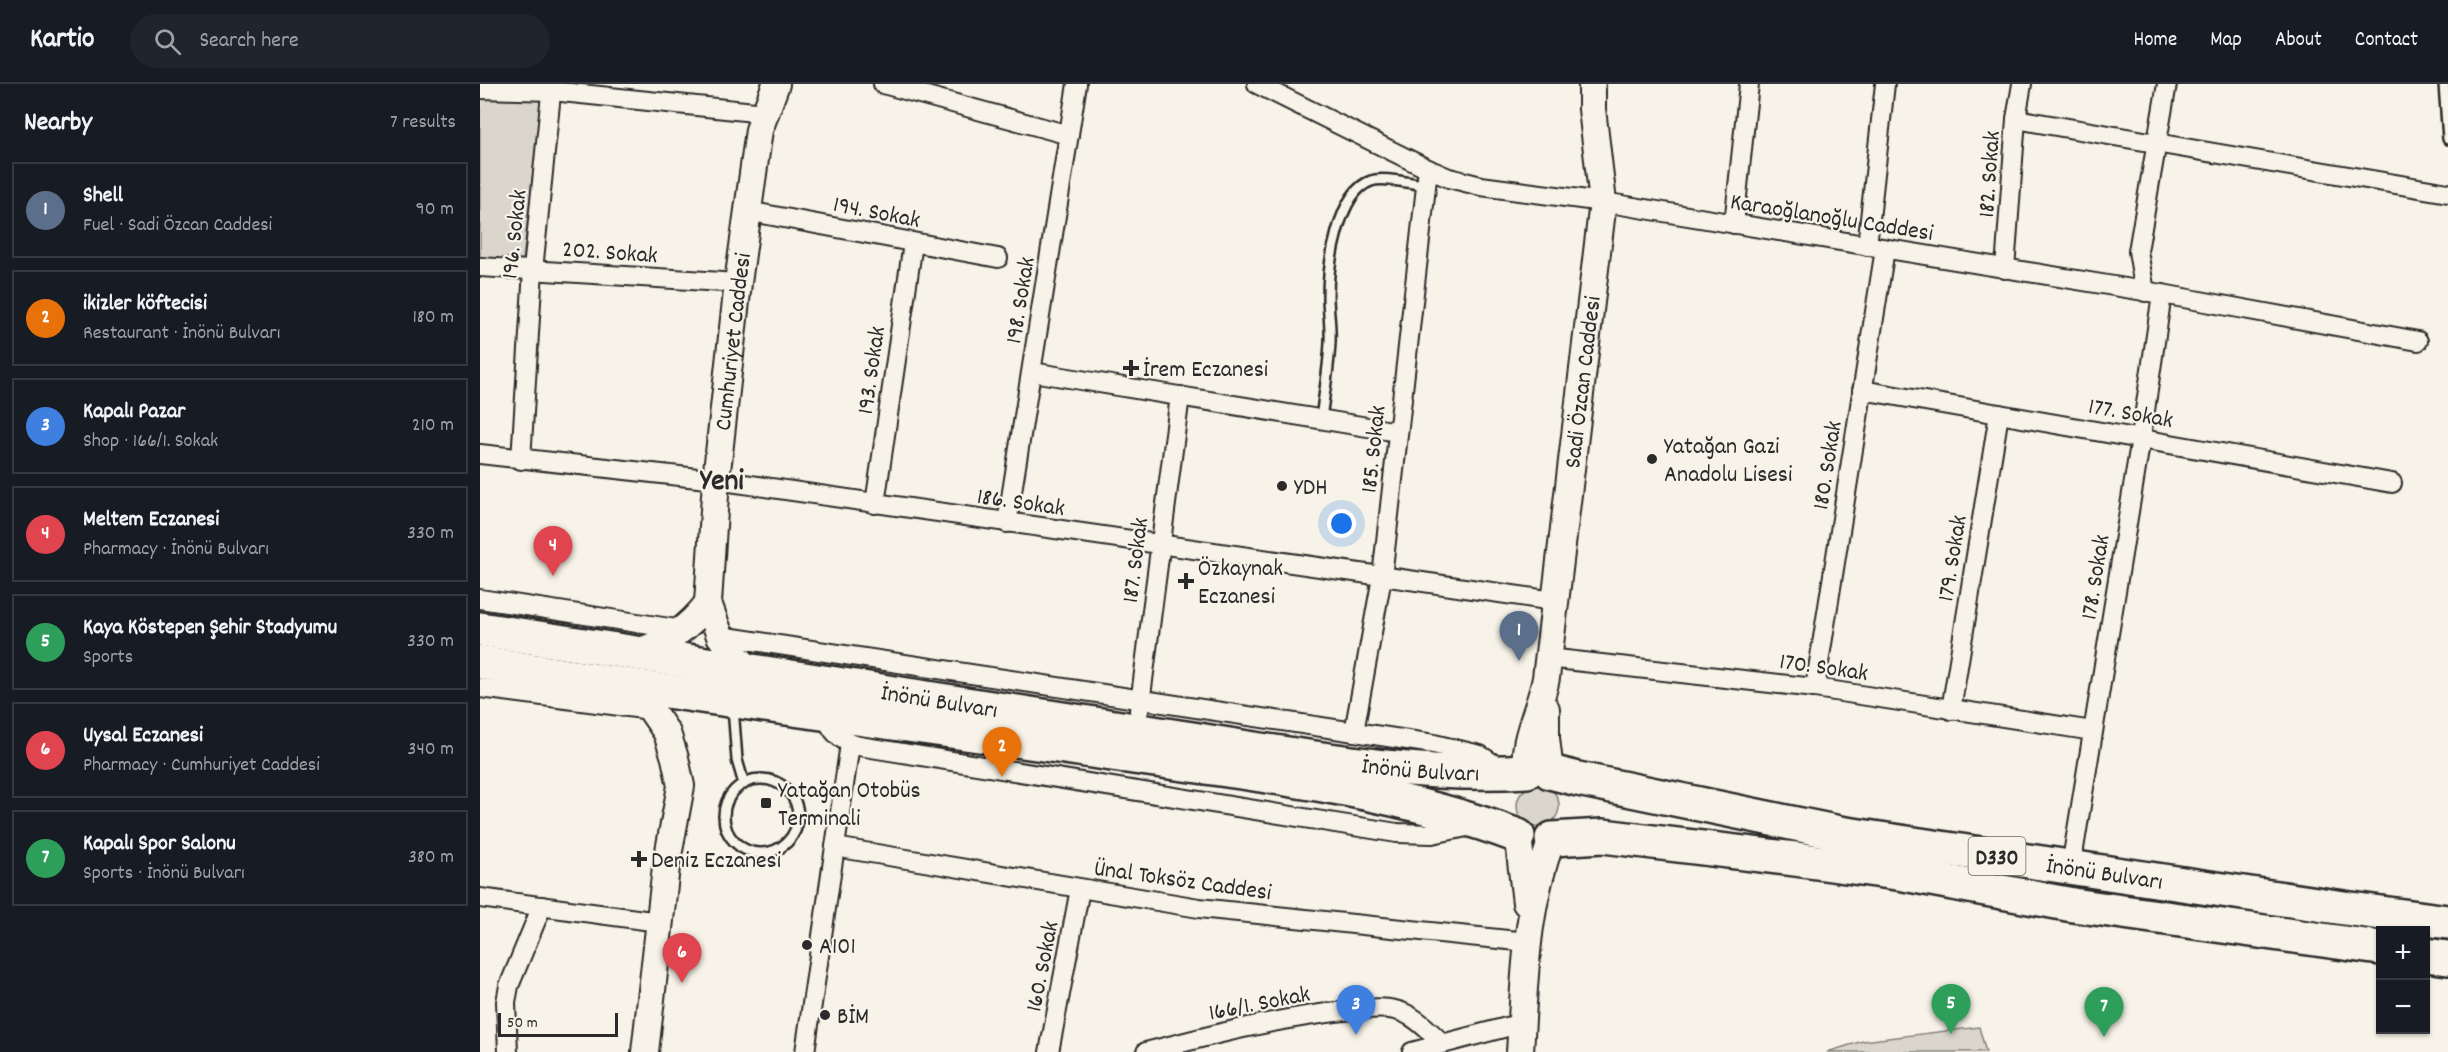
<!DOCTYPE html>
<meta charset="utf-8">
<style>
:root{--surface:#171b24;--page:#20242c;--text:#f1f3f6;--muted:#9ea1a6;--line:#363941;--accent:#b45309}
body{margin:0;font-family:Dekko,sans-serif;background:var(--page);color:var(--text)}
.controls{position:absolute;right:18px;bottom:18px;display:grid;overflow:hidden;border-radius:0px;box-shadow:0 2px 4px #0004}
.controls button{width:54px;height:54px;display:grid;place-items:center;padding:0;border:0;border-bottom:2px solid var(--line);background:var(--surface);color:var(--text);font:30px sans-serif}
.scale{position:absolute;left:18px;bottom:15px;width:120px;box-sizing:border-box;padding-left:6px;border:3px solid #2b2b2b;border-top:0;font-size:16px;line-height:21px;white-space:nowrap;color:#2b2b2b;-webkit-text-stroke:4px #f7f3e8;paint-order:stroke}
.you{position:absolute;left:862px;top:440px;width:21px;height:21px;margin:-15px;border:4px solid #fff;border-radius:50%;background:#1a73e8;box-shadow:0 0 0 9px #1a73e833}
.badge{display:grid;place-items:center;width:39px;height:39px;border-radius:50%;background:var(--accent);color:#fff;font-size:20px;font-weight:700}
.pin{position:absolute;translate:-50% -50px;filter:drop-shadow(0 2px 3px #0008)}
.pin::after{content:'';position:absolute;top:32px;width:21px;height:18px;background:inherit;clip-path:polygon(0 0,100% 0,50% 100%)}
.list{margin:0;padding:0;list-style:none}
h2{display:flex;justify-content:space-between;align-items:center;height:78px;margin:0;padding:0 24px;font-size:26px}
h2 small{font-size:20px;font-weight:400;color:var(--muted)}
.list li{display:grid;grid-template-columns:39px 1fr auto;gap:18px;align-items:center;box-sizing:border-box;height:96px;margin:0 12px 12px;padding:0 12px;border:2px solid var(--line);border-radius:0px}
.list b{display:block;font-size:22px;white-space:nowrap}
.list p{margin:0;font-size:20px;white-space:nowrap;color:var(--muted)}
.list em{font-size:20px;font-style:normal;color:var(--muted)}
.icon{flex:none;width:33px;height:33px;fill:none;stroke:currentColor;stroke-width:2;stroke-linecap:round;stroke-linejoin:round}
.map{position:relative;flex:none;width:1968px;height:968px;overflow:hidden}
header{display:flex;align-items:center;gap:36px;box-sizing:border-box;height:84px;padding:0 30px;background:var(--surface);border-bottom:2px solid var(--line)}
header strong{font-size:28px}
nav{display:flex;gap:33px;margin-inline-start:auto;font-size:21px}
.search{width:420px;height:54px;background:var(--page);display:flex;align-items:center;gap:15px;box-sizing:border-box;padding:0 21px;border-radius:33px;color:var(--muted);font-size:22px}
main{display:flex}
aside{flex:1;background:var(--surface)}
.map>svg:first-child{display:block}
</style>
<header>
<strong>Kartio</strong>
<div class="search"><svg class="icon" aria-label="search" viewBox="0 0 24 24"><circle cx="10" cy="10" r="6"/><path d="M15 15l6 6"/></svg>Search here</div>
<nav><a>Home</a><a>Map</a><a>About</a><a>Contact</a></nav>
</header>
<main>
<aside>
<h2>Nearby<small>7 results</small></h2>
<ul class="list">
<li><span class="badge" style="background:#5c6f8a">1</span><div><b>Shell</b><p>Fuel · Sadi Özcan Caddesi</p></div><em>90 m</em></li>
<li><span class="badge" style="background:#e8710a">2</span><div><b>ikizler köftecisi</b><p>Restaurant · İnönü Bulvarı</p></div><em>180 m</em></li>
<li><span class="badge" style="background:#3f7fe0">3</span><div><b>Kapalı Pazar</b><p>Shop · 166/1. Sokak</p></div><em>210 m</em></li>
<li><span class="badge" style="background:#e0444e">4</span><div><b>Meltem Eczanesi</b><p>Pharmacy · İnönü Bulvarı</p></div><em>330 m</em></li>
<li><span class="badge" style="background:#2e9e5b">5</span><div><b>Kaya Köstepen Şehir Stadyumu</b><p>Sports</p></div><em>330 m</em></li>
<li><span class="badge" style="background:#e0444e">6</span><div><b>Uysal Eczanesi</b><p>Pharmacy · Cumhuriyet Caddesi</p></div><em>340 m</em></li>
<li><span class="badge" style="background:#2e9e5b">7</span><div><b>Kapalı Spor Salonu</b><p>Sports · İnönü Bulvarı</p></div><em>380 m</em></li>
</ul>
</aside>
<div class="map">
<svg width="1968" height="968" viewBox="0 0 1968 968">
<rect width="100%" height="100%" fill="#f7f3e8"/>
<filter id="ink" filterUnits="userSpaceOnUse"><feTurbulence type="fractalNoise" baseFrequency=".0167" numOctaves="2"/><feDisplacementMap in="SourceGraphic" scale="12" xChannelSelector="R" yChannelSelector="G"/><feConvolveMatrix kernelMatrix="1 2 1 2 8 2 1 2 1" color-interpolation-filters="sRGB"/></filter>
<g filter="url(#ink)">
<g fill="#dad6cc" stroke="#82807c" stroke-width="1.5">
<polygon points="0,15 61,15 43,177 0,173"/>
<circle cx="1058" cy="722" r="21"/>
<polygon points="1499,943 1506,968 1347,968 1383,957"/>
</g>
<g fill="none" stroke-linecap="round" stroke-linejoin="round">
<g stroke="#2b2b2b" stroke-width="14">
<g id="lane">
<polyline points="1964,0 1968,55"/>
<path d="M841,335C844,310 849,284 850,258C851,243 848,227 848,212C848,182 858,108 891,97C904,92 932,100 946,101"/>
<polyline points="253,623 257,676 264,700"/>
<circle cx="281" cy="732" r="37"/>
</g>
</g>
<g stroke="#2b2b2b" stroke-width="22">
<g id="street">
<polyline points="403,0 589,51"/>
<polyline points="777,0 948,85 969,94 1001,102 1123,118 1682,210 1938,257"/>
<polyline points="0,5 72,7 284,29"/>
<polyline points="1536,35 1968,109"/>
<polyline points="267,127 518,174"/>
<polyline points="1254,140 1269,0"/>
<polyline points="1387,162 1405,0"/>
<polyline points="0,183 258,199"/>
<polyline points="1525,185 1536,35 1542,0"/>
<polyline points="1665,208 1658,167 1687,0"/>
<polyline points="552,288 918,348"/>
<polyline points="1382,306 1912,399"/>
<polyline points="0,370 236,396 1074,517"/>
<polyline points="41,376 53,186 72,0"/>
<polyline points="395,420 433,159"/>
<polyline points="527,439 597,0"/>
<polyline points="0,515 203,546"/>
<polyline points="240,552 954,660 1000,671 1020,684"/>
<polyline points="1068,574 1335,604 1613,647"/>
<polyline points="0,604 171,626"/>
<polyline points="1335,604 1405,165"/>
<polyline points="1471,626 1519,330"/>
<polyline points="659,627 700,312"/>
<path d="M346,630C351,648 360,657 379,662L917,749L952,750L992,742"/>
<polyline points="874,648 902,493 948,85"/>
<polyline points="355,763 719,824 1047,858"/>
<polyline points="1591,783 1661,354 1682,210"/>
<polyline points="0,814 179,838"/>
<polyline points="28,968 26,918 29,902 62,822"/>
<polyline points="325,968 370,660"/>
<polyline points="569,968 600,805"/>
<path d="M666,968C731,951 798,934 864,927C881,926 899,922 915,926C934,930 949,947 963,960"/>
<polyline points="932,968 1042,939"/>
</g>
</g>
<g stroke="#2b2b2b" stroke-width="30">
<g id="secondary">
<path d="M157,568C187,559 209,544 228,519"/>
<path id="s1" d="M271,586L254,571L240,552L228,519L236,396L258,199L279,46L296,0"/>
<polyline points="156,604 187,649 195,674 201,702 186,783 165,968"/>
<polyline points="1066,625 1066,654 1070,688"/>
<path id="s2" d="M1047,687C1040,660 1061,623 1066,594L1123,118L1112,25V0"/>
<polyline points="1038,752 1046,819"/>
<path d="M1040,968C1045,893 1045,827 1072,755"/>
</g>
</g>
<g stroke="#2b2b2b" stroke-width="38">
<g id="highway">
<path id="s3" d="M0,545C223,578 445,615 667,648C790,666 924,695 1047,687"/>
<path d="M0,578C213,614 426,639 639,671C774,690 910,704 1038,752"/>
<path id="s4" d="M1070,688L1098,695L1360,749L1864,824L1968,838"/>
<polyline points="1072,755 1123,752 1315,775 1424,790 1593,821 1900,864"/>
<polyline points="1946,871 1968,874"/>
</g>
</g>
<use href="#lane" stroke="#f7f3e8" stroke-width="9"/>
<use href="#street" stroke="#f7f3e8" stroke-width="18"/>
<use href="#secondary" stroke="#f7f3e8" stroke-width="26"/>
<use href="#highway" stroke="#f7f3e8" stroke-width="33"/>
</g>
</g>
<g fill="#2b2b2b" stroke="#f7f3e8" stroke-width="2">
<path d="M648 275h6v6h6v6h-6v6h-6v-6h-6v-6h6z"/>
<circle cx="1172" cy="375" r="6"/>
<circle cx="802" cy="402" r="6"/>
<path d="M703 488h6v6h6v6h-6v6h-6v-6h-6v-6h6z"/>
<rect x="280" y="713" width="12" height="12" rx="3"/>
<path d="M156 766h6v6h6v6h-6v6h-6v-6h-6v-6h6z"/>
<circle cx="327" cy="861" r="6"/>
<circle cx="345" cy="931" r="6"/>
</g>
<g text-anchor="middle" stroke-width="4.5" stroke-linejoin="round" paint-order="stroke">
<rect fill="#f7f3e8" stroke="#686764" stroke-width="1.5" x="1488.5" y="753" width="57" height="38" rx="4.5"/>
<g font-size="22" font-weight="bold" fill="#2b2b2b">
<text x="1517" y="780">D330</text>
</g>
<g font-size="24" fill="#2b2b2b" stroke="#f7f3e8">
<text transform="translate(1508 90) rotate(-86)" y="8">182. Sokak</text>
<text transform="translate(397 127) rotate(11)" y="8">194. Sokak</text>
<text transform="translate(1352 132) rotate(9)" y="8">Karaoğlanoğlu Caddesi</text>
<text transform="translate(33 150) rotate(-84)" y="8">196. Sokak</text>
<text transform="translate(130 167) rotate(4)" y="8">202. Sokak</text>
<text transform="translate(539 216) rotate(-81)" y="8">198. Sokak</text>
<text dy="8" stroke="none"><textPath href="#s1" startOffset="344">Cumhuriyet Caddesi</textPath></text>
<text transform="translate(390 286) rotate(-82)" y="8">193. Sokak</text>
<text dy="8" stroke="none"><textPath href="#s2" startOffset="394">Sadi Özcan Caddesi</textPath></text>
<text transform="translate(1651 328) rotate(10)" y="8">177. Sokak</text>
<text transform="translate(892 365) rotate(-84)" y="8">185. Sokak</text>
<text transform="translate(1346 381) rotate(-81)" y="8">180. Sokak</text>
<text transform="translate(541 417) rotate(8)" y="8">186. Sokak</text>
<text transform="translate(1471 474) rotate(-81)" y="8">179. Sokak</text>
<text transform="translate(654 476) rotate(-83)" y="8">187. Sokak</text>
<text transform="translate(1614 493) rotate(-81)" y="8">178. Sokak</text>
<text transform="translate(1344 582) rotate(8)" y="8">170. Sokak</text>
<text dy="8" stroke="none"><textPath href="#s3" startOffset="465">İnönü Bulvarı</textPath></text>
<text dy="8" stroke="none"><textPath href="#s3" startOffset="951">İnönü Bulvarı</textPath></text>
<text dy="8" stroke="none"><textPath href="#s4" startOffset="564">İnönü Bulvarı</textPath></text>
<text transform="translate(703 795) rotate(8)" y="8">Ünal Toksöz Caddesi</text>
<text transform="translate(561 882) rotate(-79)" y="8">160. Sokak</text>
<text transform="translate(779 918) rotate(-11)" y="8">166/1. Sokak</text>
</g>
<g font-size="24" fill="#2b2b2b" stroke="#f7f3e8" text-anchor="start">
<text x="663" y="292">İrem Eczanesi</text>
<text x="1184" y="369">Yatağan Gazi<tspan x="1184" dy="28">Anadolu Lisesi</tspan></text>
<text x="814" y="410">YDH</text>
<text x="718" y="491">Özkaynak<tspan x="718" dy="28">Eczanesi</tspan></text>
<text x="298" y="713">Yatağan Otobüs<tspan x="298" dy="28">Terminali</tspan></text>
<text x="171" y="783">Deniz Eczanesi</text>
<text x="339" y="869">A101</text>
<text x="357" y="939">BİM</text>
</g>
<g font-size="30" font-weight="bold" fill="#2b2b2b" stroke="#f7f3e8">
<text x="242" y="405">Yeni</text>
</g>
</g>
</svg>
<div class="controls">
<button>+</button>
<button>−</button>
</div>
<div class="scale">50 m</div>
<div class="you"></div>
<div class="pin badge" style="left:1039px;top:577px;background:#5c6f8a">1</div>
<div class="pin badge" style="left:522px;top:693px;background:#e8710a">2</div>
<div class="pin badge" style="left:876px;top:951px;background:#3f7fe0">3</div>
<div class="pin badge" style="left:73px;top:492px;background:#e0444e">4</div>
<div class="pin badge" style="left:1471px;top:950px;background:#2e9e5b">5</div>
<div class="pin badge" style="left:202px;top:899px;background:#e0444e">6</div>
<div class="pin badge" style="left:1624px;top:953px;background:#2e9e5b">7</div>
</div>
</main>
